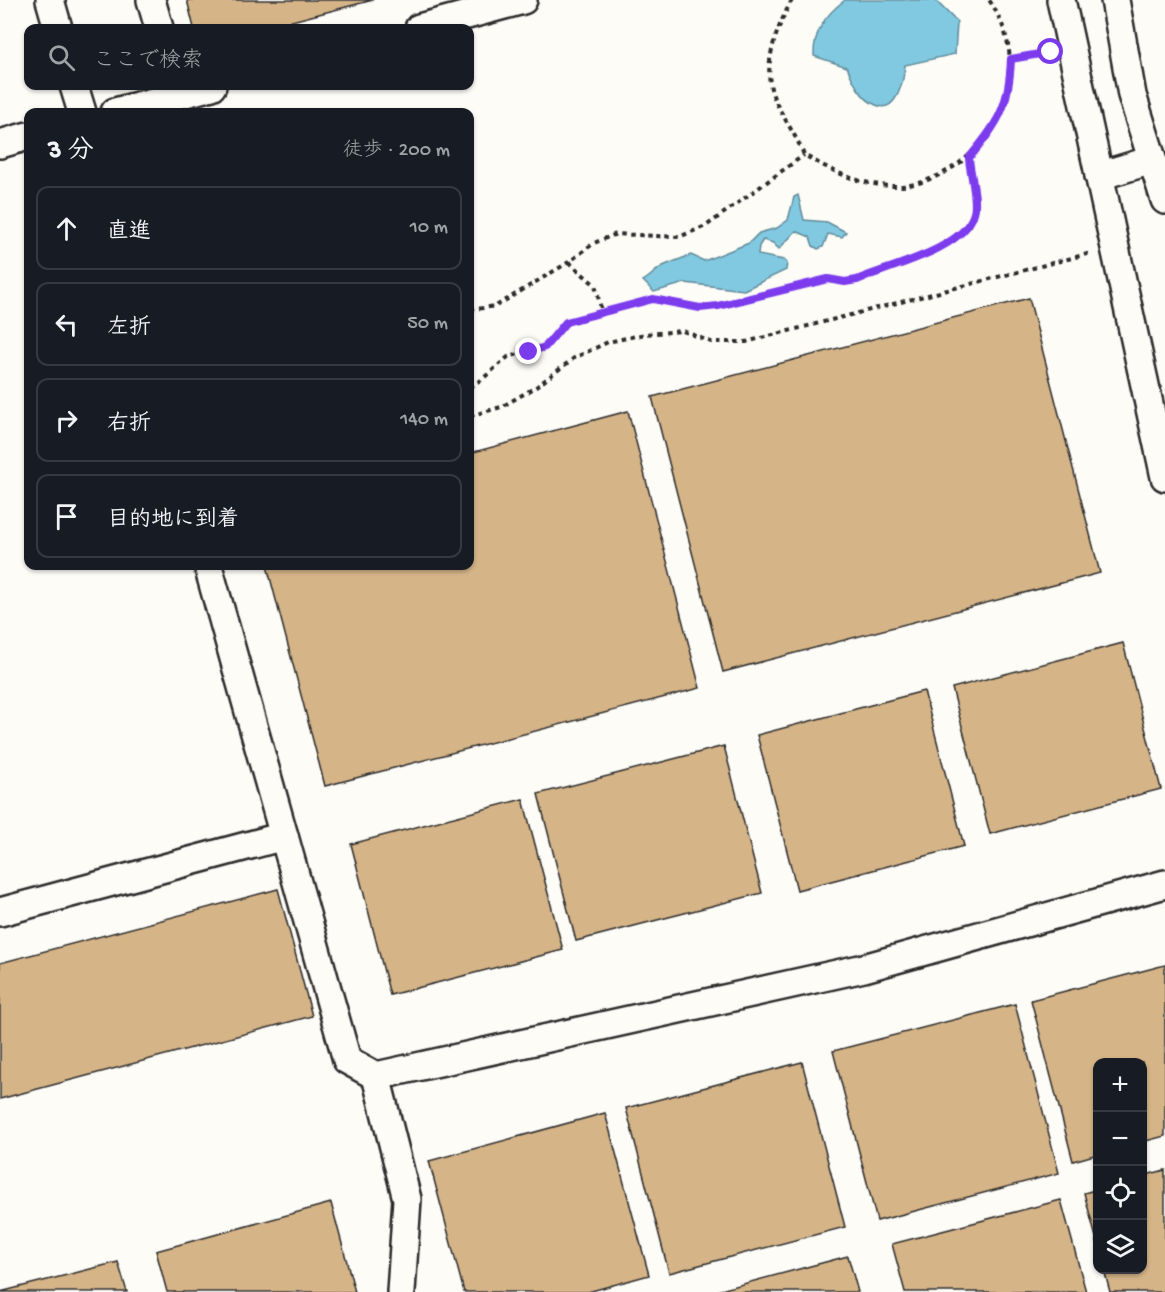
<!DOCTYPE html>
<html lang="ja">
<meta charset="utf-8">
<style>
:root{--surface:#171b24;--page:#242831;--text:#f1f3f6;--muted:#9ea1a6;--line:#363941}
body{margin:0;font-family:"Gochi Hand","Klee One",sans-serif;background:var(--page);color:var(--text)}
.controls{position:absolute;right:18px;bottom:18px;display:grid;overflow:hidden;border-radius:12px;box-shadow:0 2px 4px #0004}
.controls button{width:54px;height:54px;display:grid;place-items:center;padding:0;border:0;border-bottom:2px solid var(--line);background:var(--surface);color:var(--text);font:30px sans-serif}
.stop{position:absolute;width:18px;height:18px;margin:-14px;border:4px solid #7c3aed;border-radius:50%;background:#fff}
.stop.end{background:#7c3aed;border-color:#fff;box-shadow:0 2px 6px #0008}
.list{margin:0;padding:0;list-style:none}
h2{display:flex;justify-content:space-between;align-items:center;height:78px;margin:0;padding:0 24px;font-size:26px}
h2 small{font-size:20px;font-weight:400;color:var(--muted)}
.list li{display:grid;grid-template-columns:39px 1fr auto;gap:18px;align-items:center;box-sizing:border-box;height:84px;margin:0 12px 12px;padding:0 12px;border:2px solid var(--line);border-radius:12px}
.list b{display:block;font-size:22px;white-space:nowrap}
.list em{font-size:20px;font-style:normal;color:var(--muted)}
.icon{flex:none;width:33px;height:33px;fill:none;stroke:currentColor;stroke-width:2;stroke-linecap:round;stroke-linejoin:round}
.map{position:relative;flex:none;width:1165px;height:1292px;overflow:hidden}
.search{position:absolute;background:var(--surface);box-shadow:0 2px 4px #0004;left:24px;top:24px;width:450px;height:66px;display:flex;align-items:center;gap:15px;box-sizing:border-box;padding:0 21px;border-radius:12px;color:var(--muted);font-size:22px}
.panel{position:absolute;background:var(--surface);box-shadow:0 2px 4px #0004;left:24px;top:108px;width:450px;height:462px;border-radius:12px}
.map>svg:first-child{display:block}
</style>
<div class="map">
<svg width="1165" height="1292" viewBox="0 0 1165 1292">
<rect width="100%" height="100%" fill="#fdfcf7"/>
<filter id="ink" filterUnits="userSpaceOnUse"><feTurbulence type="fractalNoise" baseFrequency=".0167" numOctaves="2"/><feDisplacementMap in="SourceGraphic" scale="12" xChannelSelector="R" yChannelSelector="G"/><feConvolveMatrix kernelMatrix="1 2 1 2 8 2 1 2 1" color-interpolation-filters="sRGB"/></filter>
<g filter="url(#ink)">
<g fill="#81c9e1" stroke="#5f8a98" stroke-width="1.5">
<path d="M845,0H935L957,22L955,54L905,65C904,78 897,115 876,105C861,99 853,81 847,67L814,56C813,33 826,14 845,0Z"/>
<path d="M798,195L804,220L827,222L846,232L842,237L828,234L823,247L818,249L813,246L810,237L796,231L779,249L773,243L763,240L759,246L758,255L784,260L787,263L786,270L744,290L685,283L654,292L643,281C650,277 656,270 663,266C670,263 683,258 691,255L704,261L749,243L759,233L777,228L788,220L794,197Z"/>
</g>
<g fill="#d5b488" stroke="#2b2b2b" stroke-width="1.5">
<polygon points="187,0 373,0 265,28 194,28"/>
<polygon points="1029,298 1100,573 723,672 652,397"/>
<polygon points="628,411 700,688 325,786 267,566 470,566 470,453"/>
<polygon points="1123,643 1161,789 990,834 952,688"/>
<polygon points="924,691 964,846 797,890 757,735"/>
<polygon points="724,746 762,893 576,941 538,794"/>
<polygon points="523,799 563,950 390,995 351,844"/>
<polygon points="278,889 312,1016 0,1099 0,963"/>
<polygon points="1165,965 1165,1136 1142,1142 1142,1062 1098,1062 1098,1154 1073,1161 1031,1000"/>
<polygon points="1015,1004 1059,1173 877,1221 833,1051"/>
<polygon points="802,1062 845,1227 669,1273 626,1108"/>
<polygon points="605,1113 649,1275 588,1292 464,1292 429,1161"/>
<polygon points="1165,1170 1165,1292 1110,1292 1104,1270 1142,1270 1142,1176"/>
<polygon points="1098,1189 1098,1245 1084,1193"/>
<polygon points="1061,1200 1086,1292 905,1292 892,1244"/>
<polygon points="331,1203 355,1292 167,1292 156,1251"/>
<polygon points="848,1256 858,1292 713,1292"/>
<polygon points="118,1262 127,1292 0,1292"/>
</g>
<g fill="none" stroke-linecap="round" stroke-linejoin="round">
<g stroke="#2b2b2b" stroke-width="32">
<g id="minor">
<polyline points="50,0 58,28"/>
<polyline points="151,0 159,28"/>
<polyline points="1061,0 1165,477"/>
<polyline points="1115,0 1132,95 1165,200"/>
<polyline points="419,28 523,0"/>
<polyline points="74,86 82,112"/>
<polyline points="115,112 212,86"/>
<polyline points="0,144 28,136"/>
<polyline points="1099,176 1152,160"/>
<polyline points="208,566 284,836"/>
<polyline points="0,912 284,836 347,1060 376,1076 864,968 1165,884"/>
<polyline points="376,1076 407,1199 401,1292"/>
</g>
</g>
<g stroke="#2b2b2b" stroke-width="4" stroke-dasharray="4.5 4.5" stroke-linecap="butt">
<path d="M792,0C777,27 761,67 774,98C783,118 796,135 804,155C834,172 860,185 894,186C913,187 934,179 950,169C1010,134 1029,58 989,0"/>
<polyline points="1011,59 1049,52"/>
<polyline points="569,262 595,285 602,312"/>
<polyline points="470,310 496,306 569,262 594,243 616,234 679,237 706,226 804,155"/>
<path d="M470,387L480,381L508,357L545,347L566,323L653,299L700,308L718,306L828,279L845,282L857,280C889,266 964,250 974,213C978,199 970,174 969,158"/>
<polyline points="470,416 501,407 536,387 574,358 608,342 645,334 683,331 711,342 746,342 1091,253"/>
</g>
<use href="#minor" stroke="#fdfcf7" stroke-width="27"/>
</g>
</g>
<g fill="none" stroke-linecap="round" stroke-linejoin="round" filter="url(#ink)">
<path stroke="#7c3aed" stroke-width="8" d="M529,352L545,347L566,322L653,299L700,308L718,306L828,279L845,282L857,280C889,266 964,250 974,213C978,199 970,174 969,158C999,123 1009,106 1011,59L1051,52"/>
</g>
</svg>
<div class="controls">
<button>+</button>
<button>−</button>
<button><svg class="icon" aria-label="locate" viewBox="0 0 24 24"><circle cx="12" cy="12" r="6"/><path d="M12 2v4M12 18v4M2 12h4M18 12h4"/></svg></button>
<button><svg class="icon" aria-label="layers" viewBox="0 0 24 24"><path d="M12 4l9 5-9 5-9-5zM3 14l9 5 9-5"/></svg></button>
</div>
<div class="stop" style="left:1051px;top:52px"></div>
<div class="stop end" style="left:529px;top:352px"></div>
<div class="search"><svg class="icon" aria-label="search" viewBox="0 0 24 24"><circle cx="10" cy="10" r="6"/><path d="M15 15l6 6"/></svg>ここで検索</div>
<section class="panel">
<h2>3 分<small>徒歩 · 200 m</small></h2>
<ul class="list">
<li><svg class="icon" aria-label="ahead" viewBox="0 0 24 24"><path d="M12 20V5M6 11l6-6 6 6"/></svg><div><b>直進</b></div><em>10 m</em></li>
<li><svg class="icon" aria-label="left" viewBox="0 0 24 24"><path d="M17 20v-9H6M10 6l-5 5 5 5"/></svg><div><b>左折</b></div><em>50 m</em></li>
<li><svg class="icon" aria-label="right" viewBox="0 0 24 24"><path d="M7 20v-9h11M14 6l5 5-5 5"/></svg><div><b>右折</b></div><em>140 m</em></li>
<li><svg class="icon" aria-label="arrive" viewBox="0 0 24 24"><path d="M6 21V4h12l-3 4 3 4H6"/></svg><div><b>目的地に到着</b></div></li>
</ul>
</section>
</div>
